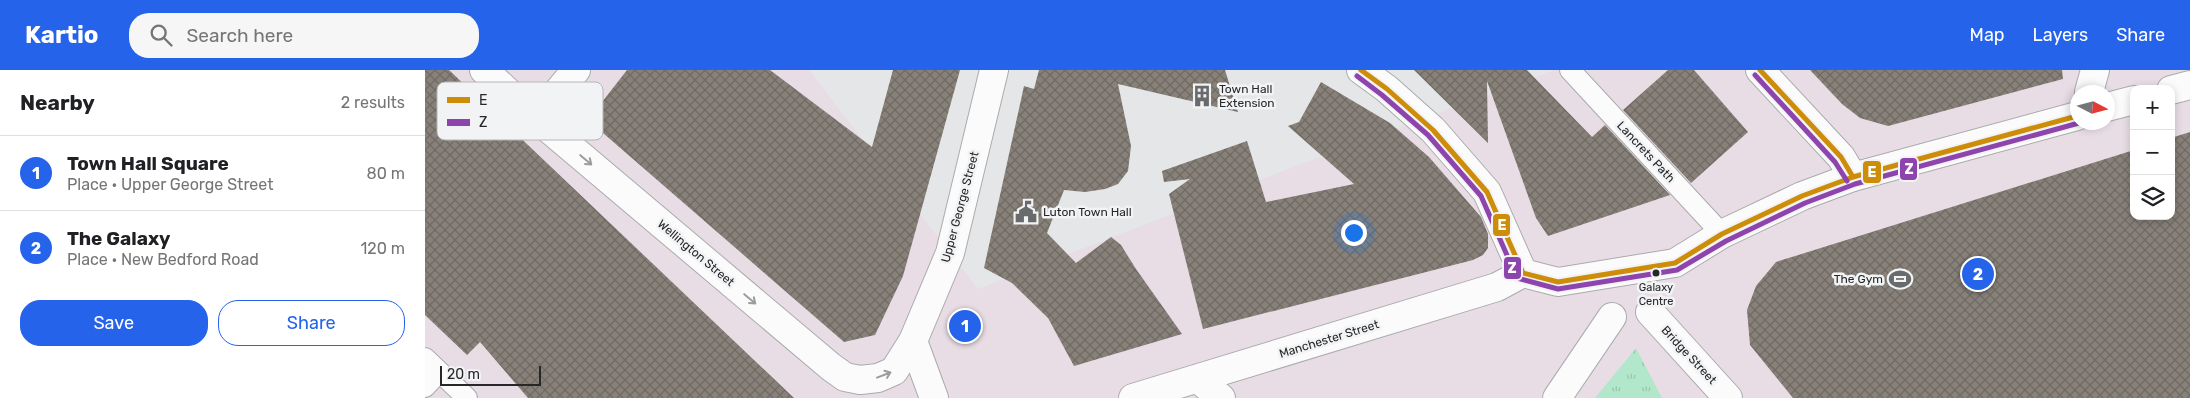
<!DOCTYPE html>
<meta charset="utf-8">
<style>
:root{--surface:#fff;--page:#f6f6f6;--text:#202124;--muted:#757577;--line:#e0e0e0;--accent:#2563eb}
body{margin:0;font-family:Rubik,sans-serif;background:var(--page);color:var(--text)}
.controls{position:absolute;right:15px;top:15px;display:grid;overflow:hidden;border-radius:10px;box-shadow:0 2px 8px #0003}
.controls button{width:45px;height:45px;display:grid;place-items:center;padding:0;border:0;border-bottom:1px solid var(--line);background:var(--surface);color:var(--text);font:25px sans-serif}
.compass{position:absolute;left:1645px;top:15px;width:45px;height:45px;border-radius:50%;background:var(--surface);box-shadow:0 2px 8px #0003;rotate:96deg}
.scale{position:absolute;left:15px;bottom:12px;width:101px;box-sizing:border-box;padding-left:5px;border:2px solid #262728;border-top:0;font-size:14px;line-height:18px;white-space:nowrap;color:#262728;-webkit-text-stroke:4px #f2f3f5;paint-order:stroke}
.you{position:absolute;left:928px;top:162px;width:18px;height:18px;margin:-12px;border:4px solid #fff;border-radius:50%;background:#1a73e8;box-shadow:0 0 0 8px #1a73e833}
.badge{display:grid;place-items:center;width:32px;height:32px;border-radius:50%;background:var(--accent);color:#fff;font-size:16px;font-weight:700}
.pin{position:absolute;translate:-50% -50%;border:2px solid #fff;box-shadow:0 1px 5px #0006}
.list{margin:0;padding:0;list-style:none}
h2{display:flex;justify-content:space-between;align-items:center;height:65px;margin:0;padding:0 20px;font-size:21px}
h2 small{font-size:16px;font-weight:400;color:var(--muted)}
.list li{display:grid;grid-template-columns:32px 1fr auto;gap:15px;align-items:center;box-sizing:border-box;height:75px;padding:0 20px;border-top:1px solid var(--line)}
.list b{display:block;font-size:19px;white-space:nowrap}
.list p{margin:0;font-size:16px;white-space:nowrap;color:var(--muted)}
.list em{font-size:16px;font-style:normal;color:var(--muted)}
.actions{display:flex;gap:10px;padding:15px 20px}
.actions a{flex:1;padding:11px 0;border:1px solid var(--accent);border-radius:20px;text-align:center;font-size:18px;color:var(--accent)}
.actions .main{background:var(--accent);color:#fff}
.icon{flex:none;width:28px;height:28px;fill:none;stroke:currentColor;stroke-width:2;stroke-linecap:round;stroke-linejoin:round}
.map{position:relative;flex:none;width:1765px;height:328px;overflow:hidden}
header{display:flex;align-items:center;gap:30px;box-sizing:border-box;height:70px;padding:0 25px;background:var(--accent);color:#fff}
header strong{font-size:24px}
nav{display:flex;gap:28px;margin-inline-start:auto;font-size:18px}
.search{width:350px;height:45px;background:var(--page);display:flex;align-items:center;gap:12px;box-sizing:border-box;padding:0 18px;border-radius:20px;color:var(--muted);font-size:19px}
main{display:flex}
aside{flex:1;background:var(--surface)}
.map>svg:first-child{display:block}
</style>
<header>
<strong>Kartio</strong>
<div class="search"><svg class="icon" aria-label="search" viewBox="0 0 24 24"><circle cx="10" cy="10" r="6"/><path d="M15 15l6 6"/></svg>Search here</div>
<nav><a>Map</a><a>Layers</a><a>Share</a></nav>
</header>
<main>
<aside>
<h2>Nearby<small>2 results</small></h2>
<ul class="list">
<li><span class="badge">1</span><div><b>Town Hall Square</b><p>Place · Upper George Street</p></div><em>80 m</em></li>
<li><span class="badge">2</span><div><b>The Galaxy</b><p>Place · New Bedford Road</p></div><em>120 m</em></li>
</ul>
<div class="actions"><a class="main">Save</a><a>Share</a></div>
</aside>
<div class="map">
<svg width="1765" height="328" viewBox="0 0 1765 328">
<defs>
<pattern id="grass-tufts" width="24" height="20" patternUnits="userSpaceOnUse" patternTransform="scale(1.25)"><rect width="24" height="20" fill="#b2e7cb"/><path d="M3 7l-1-3M5 7V3M7 7l1-3M15 17l-1-3M17 17v-4M19 17l1-3" fill="none" stroke="#99c6ae"/></pattern>
<pattern id="building-cross-hatch" width="8" height="8" patternUnits="userSpaceOnUse" patternTransform="scale(1.25)"><rect width="8" height="8" fill="#88817a"/><path d="M0 0l8 8M0 8l8-8" fill="none" stroke="#6f6a64"/></pattern>
</defs>
<rect width="100%" height="100%" fill="#e5e6e7"/>
<path fill="#e8dde5" fill-rule="evenodd" d="M0,0H384L553,219L868,97L1129,0H1765V328H0ZM1709,19H1746V146H1709ZM1652,22H1682V52H1652Z"/>
<polygon fill="url(#grass-tufts)" points="1211,278 1237,328 1170,328"/>
<g fill="url(#building-cross-hatch)">
<polygon points="0,0 24,0 369,328 103,328 55,272 42,285 0,245"/>
<polygon points="202,0 345,0 447,77 468,0 535,0 478,206 450,265 419,272 163,50"/>
<polygon points="614,0 800,0 813,42 693,14 706,76 703,101 693,114 680,119 660,122 639,120 622,163 651,193 686,167 696,175 711,199 757,264 649,296 623,248 587,213 559,198 599,16 609,19"/>
<polygon points="989,0 1102,0 1167,67 1180,55 1245,125 1123,166 1111,148 1062,11 1063,73"/>
<polygon points="1243,0 1269,0 1323,62 1266,113 1198,40"/>
<polygon points="1385,0 1637,0 1638,9 1463,56 1435,48 1417,34"/>
<polygon points="896,12 965,53 1004,87 1056,147 1063,164 1063,178 1058,185 1048,190 778,259 744,124 765,109 739,112 737,101 822,71 841,132 929,114 863,56 874,52"/>
<polygon points="1765,62 1765,328 1368,328 1325,275 1322,240 1331,216 1351,192 1709,80 1709,146 1746,146 1746,68"/>
</g>
<g fill="none" stroke-linecap="round" stroke-linejoin="round">
<g stroke="#aaabac" stroke-width="22">
<g id="service">
<polyline points="1145,0 1297,164"/>
<polyline points="0,288 42,328"/>
<polyline points="0,317 14,302"/>
</g>
</g>
<g stroke="#aaabac" stroke-width="30">
<g id="pedestrian">
<polyline points="1225,242 1303,328"/>
<polyline points="488,271 509,328"/>
<polyline points="773,309 796,328"/>
<polyline points="708,328 1072,217 1098,203"/>
<polyline points="1132,328 1187,247"/>
</g>
</g>
<g stroke="#aaabac" stroke-width="30">
<g id="minor">
<polyline points="59,0 111,48 406,297 420,307 435,310 453,308 469,301 488,271 525,183 569,0"/>
<polyline points="936,0 962,19 1008,60 1062,122 1098,203 1133,212 1250,193 1297,164 1377,126 1428,107 1652,46"/>
<polyline points="1335,0 1416,87 1428,107"/>
<polyline points="1746,20 1765,15"/>
<polyline points="1664,22 1670,0"/>
<polyline points="1682,37 1709,30"/>
<polyline points="111,48 151,0"/>
</g>
</g>
<use href="#service" stroke="#fbfbfb" stroke-width="20"/>
<use href="#pedestrian" stroke="#fbfbfb" stroke-width="28"/>
<use href="#minor" stroke="#fbfbfb" stroke-width="28"/>
<g stroke="#f2f3f5" stroke-width="9">
<g id="bus-1">
<polyline points="936,0 962,19 1008,60 1062,122 1098,203 1133,212 1250,193 1297,164 1377,126 1428,107 1652,46"/>
<polyline points="1335,0 1416,87 1428,107"/>
</g>
</g>
<g stroke="#f2f3f5" stroke-width="9">
<g id="bus-2">
<polyline points="1330,5 1410,92 1422,111"/>
<polyline points="932,6 957,25 1003,65 1056,126 1092,208 1133,219 1252,200 1301,171 1380,133 1430,114 1654,53"/>
</g>
</g>
<use href="#bus-1" stroke="#cd8d08" stroke-width="5"/>
<use href="#bus-2" stroke="#8e44ad" stroke-width="5"/>
</g>
<defs><path id="oneway-shaft" d="M-6 0H5M1.5-3L5.5 0L1.5 3" fill="none" stroke-width="1.6" stroke-linecap="round" stroke-linejoin="round" transform="scale(1.25)"/></defs>
<g stroke="#9b9c9c">
<use href="#oneway-shaft" transform="translate(161 90) rotate(40)"/>
<use href="#oneway-shaft" transform="translate(325 229) rotate(40)"/>
<use href="#oneway-shaft" transform="translate(459 305) rotate(-21)"/>
</g>
<defs>
<g id="building-bare" transform="scale(1.725)"><path d="M-4-6H4V6H1V3H-1V6H-4ZM-2.5-4.3h1.7v1.8h-1.7ZM.8-4.3h1.7v1.8H.8ZM-2.5-1h1.7V.8h-1.7ZM.8-1h1.7V.8H.8Z" fill="#696a6b" stroke="#f2f3f5" stroke-width="2.5" paint-order="stroke"/></g>
<g id="civic-bare" transform="scale(1.725)"><path d="M-.6-6.5H3V-4.5H.6V-3L4-1V1h2V6H-6V1h2V-1L-.6-3ZM-1.2 2.5V6h2.4V2.5Z" fill="#696a6b" stroke="#f2f3f5" stroke-width="2.5" paint-order="stroke"/></g>
<g id="stadium-bare" transform="scale(1.725)"><path d="M0-5a6.5 5 0 1 0 0 10a6.5 5 0 1 0 0-10ZM-3.5-1.8h7v3.6h-7Z" fill="#696a6b" stroke="#f2f3f5" stroke-width="2.5" paint-order="stroke"/></g>
</defs>
<g fill-rule="evenodd">
<use href="#building-bare" x="777" y="26"/>
<use href="#civic-bare" x="601" y="142"/>
<use href="#stadium-bare" x="1475" y="209"/>
</g>
<circle fill="#262728" stroke="#f2f3f5" stroke-width="2" cx="1231" cy="203" r="4.5"/>
<g text-anchor="middle" stroke-width="5" stroke-linejoin="round" paint-order="stroke">
<g font-size="11" fill="#262728" stroke="#f2f3f5">
<text x="1231" y="221">Galaxy<tspan x="1231" dy="14">Centre</tspan></text>
</g>
<g font-size="12" fill="#262728" stroke="#f2f3f5" text-anchor="start">
<text x="794" y="23">Town Hall<tspan x="794" dy="14">Extension</tspan></text>
<text x="618" y="146">Luton Town Hall</text>
<text x="1458" y="213" text-anchor="end">The Gym</text>
</g>
<g font-size="12" fill="#262728" stroke="#f2f3f5">
<text transform="translate(1221 82) rotate(47)" y="4">Lancrets Path</text>
<text transform="translate(535 137) rotate(-75)" y="4">Upper George Street</text>
<text transform="translate(271 183) rotate(40)" y="4">Wellington Street</text>
<text transform="translate(904 269) rotate(-17)" y="4">Manchester Street</text>
<text transform="translate(1264 285) rotate(47)" y="4">Bridge Street</text>
</g>
</g>
<rect x="12" y="12" width="166" height="58" rx="8" fill="#f2f3f5" stroke="#b5b6b8" stroke-width="1"/>
<rect x="22" y="27" width="23" height="6" fill="#cd8d08"/>
<rect x="22" y="49" width="23" height="7" fill="#8e44ad"/>
<g font-size="14" fill="#262728">
<text x="54" y="35">E</text>
<text x="54" y="57">Z</text>
</g>
<g stroke="#f2f3f5" stroke-width="2">
<rect x="1474" y="87" width="19" height="24" rx="5" fill="#8e44ad"/>
<rect x="1437" y="90" width="20" height="24" rx="5" fill="#cd8d08"/>
<rect x="1067" y="143" width="19" height="24" rx="5" fill="#cd8d08"/>
<rect x="1078" y="186" width="19" height="24" rx="5" fill="#8e44ad"/>
</g>
<g font-size="14" text-anchor="middle" font-weight="bold" fill="#fff">
<text x="1484" y="104">Z</text>
<text x="1447" y="107">E</text>
<text x="1077" y="160">E</text>
<text x="1087" y="203">Z</text>
</g>
</svg>
<div class="controls">
<button>+</button>
<button>−</button>
<button><svg class="icon" aria-label="layers" viewBox="0 0 24 24"><path d="M12 4l9 5-9 5-9-5zM3 14l9 5 9-5"/></svg></button>
</div>
<svg class="compass" viewBox="-18 -18 36 36"><path d="M0-13l5 13h-10z" fill="#e53935"/><path d="M0 13l5-13h-10z" fill="#757577"/></svg>
<div class="scale">20 m</div>
<div class="you"></div>
<div class="pin badge" style="left:540px;top:256px">1</div>
<div class="pin badge" style="left:1553px;top:204px">2</div>
</div>
</main>
